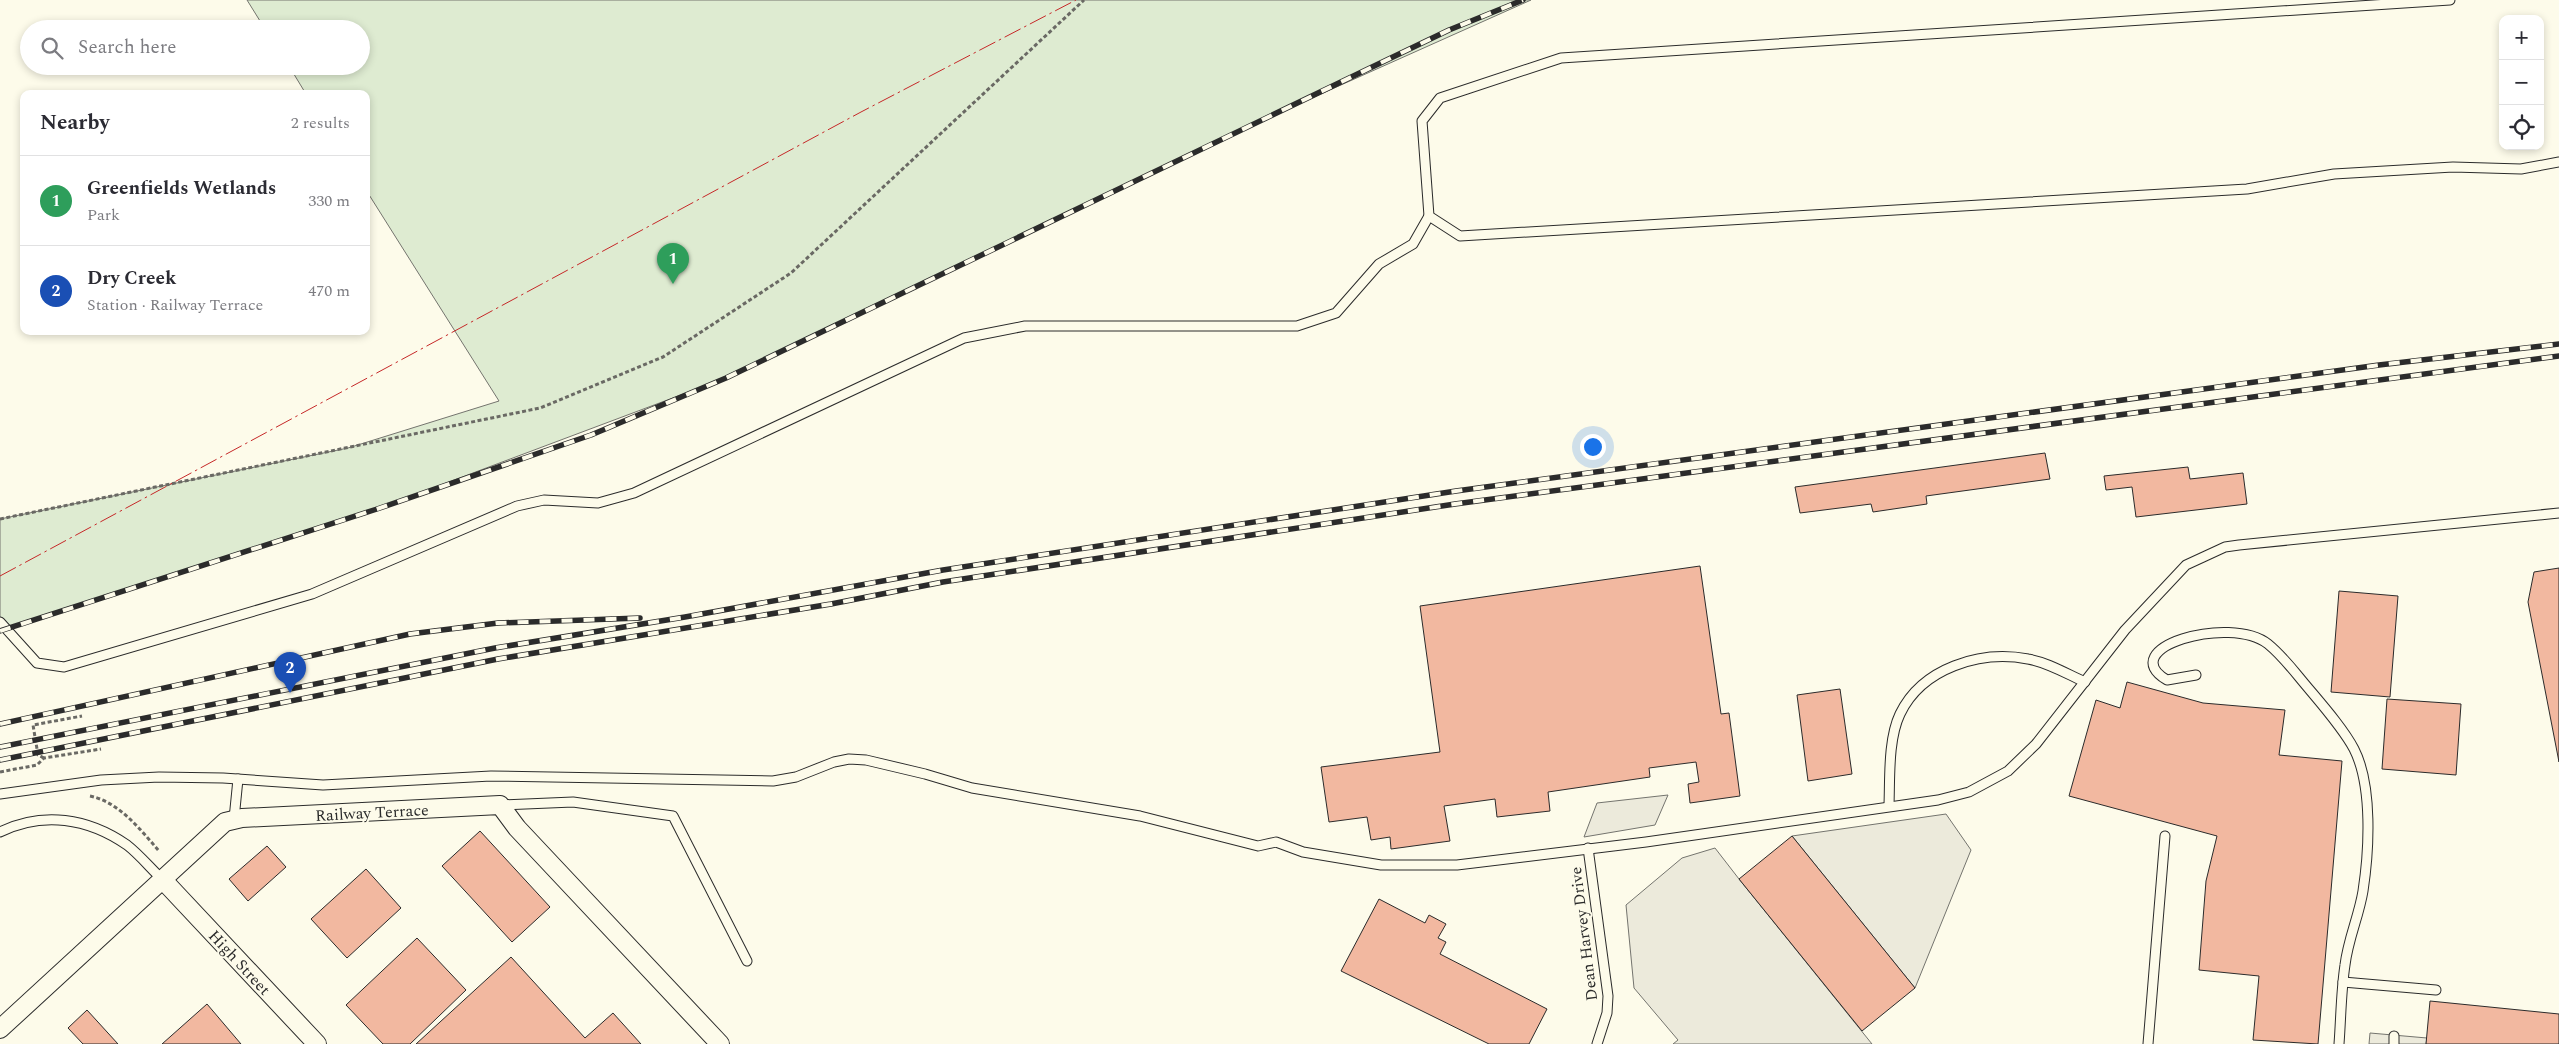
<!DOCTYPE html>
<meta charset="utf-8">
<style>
:root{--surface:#fff;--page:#f2f2f3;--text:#2b2b33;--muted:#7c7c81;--line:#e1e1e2;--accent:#c62828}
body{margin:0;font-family:Spectral,serif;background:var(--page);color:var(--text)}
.controls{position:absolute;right:15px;top:15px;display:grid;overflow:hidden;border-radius:10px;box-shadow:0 2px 8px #0003}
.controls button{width:45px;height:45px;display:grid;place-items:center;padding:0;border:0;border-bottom:1px solid var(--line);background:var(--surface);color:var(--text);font:25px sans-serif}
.you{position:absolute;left:1592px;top:446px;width:18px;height:18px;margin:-12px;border:4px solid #fff;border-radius:50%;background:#1a73e8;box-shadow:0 0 0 8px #1a73e833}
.badge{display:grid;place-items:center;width:32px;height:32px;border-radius:50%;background:var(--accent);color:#fff;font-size:16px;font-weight:700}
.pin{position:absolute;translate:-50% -41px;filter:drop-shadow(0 1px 2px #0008)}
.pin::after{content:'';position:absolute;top:26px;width:18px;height:15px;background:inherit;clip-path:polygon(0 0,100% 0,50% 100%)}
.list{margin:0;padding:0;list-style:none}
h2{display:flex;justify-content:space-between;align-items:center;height:65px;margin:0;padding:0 20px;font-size:21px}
h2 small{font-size:16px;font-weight:400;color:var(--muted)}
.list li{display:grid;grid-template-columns:32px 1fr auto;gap:15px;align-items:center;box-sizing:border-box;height:90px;padding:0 20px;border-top:1px solid var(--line)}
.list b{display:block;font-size:19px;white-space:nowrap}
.list p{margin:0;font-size:16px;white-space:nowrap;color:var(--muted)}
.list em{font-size:16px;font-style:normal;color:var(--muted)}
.icon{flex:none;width:28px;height:28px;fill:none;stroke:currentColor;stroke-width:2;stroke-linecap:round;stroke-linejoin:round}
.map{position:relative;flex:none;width:2559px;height:1044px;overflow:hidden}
.search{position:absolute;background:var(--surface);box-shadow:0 2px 8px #0003;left:20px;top:20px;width:350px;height:55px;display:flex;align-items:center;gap:12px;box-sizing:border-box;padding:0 18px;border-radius:28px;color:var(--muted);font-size:19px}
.panel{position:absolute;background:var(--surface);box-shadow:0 2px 8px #0003;left:20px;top:90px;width:350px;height:245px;border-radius:10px}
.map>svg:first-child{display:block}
</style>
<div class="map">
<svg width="2559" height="1044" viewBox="0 0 2559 1044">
<rect width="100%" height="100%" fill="#fdfbea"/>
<polygon fill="#deebd1" stroke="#74746e" points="247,0 1531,0 1256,123 726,378 377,509 8,628 0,625 0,519 348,448 499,401 366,190 366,94 306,94 289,66 361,66 361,29 265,29"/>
<g fill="#eceadb" stroke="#74746e">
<polygon points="1668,795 1655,825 1584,837 1597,803"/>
<polygon points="1946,814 1971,850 1915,988 1792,836"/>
<polygon points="1715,848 1739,879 1872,1044 1673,1044 1678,1040 1634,988 1626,905 1682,858"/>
<polygon points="2370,1033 2427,1038 2426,1044 2369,1044"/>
</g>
<g fill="#f2b8a0" stroke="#2b2b2b">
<polygon points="2045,453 2050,479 1926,496 1927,504 1873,512 1871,504 1800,513 1795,487"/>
<polygon points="2188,467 2190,479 2243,473 2247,504 2136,517 2132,487 2106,490 2104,476"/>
<polygon points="1700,566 1721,714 1729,713 1740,796 1690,803 1688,784 1699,782 1696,762 1649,768 1650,777 1548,792 1550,811 1497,817 1495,799 1444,806 1450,841 1391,849 1390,837 1371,840 1367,817 1329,822 1321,767 1440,752 1420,606"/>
<polygon points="2559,568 2559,762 2528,602 2534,572"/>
<polygon points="2339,591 2398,596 2390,697 2331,692"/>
<polygon points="2127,682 2203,703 2285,710 2279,755 2342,761 2318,1044 2253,1040 2259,976 2199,970 2206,881 2217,836 2069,796 2096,700 2120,708"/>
<polygon points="1840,689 1852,774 1808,781 1797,695"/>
<polygon points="2387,699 2461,704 2456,775 2382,769"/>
<polygon points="480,831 550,907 512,942 442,866"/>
<polygon points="1792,836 1915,988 1862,1031 1739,879"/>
<polygon points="267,846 286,867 248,901 229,879"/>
<polygon points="366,869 401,908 347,958 311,919"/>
<polygon points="1379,899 1425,923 1429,915 1446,924 1438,938 1446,942 1440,954 1547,1009 1529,1044 1489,1044 1341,971"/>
<polygon points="417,938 466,990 410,1044 383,1044 346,1005"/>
<polygon points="511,957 585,1038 613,1013 641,1044 416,1044"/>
<polygon points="2430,1001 2559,1014 2559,1044 2426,1044"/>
<polygon points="207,1004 241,1044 162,1044"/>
<polygon points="87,1010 118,1044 83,1044 68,1028"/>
</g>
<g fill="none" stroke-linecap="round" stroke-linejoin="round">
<g stroke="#2b2b2b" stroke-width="11">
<g id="lane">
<polyline points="2450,0 1561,58 1440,98 1422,121 1429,216 1460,236 2247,189 2334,174 2453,167 2521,169 2559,162"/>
<polyline points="0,622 37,663 64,667 312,594 517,506 544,500 598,503 634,493 964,338 1025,326 1297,326 1336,313 1379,264 1413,244 1429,216"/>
<path d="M2196,675L2167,680C2113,648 2230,614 2268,644C2279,653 2290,666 2299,677C2316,698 2342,726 2354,749C2373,786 2369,852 2363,891C2359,916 2348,939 2345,965C2341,991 2341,1018 2339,1044"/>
<polyline points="0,794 101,780 159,777 223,778 323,785 491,776 773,781 796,777 834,762 849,759 866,760 925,774 972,788 1140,816 1258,846 1276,842 1303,852 1381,865 1457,865 1646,842 1938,800 1969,792 2008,771 2036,744 2125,630 2186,565 2225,547 2239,545 2559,513"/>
<polyline points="500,805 573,802 673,816 747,961"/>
<path d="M1889,805C1890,778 1888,739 1900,714C1922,668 1980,650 2028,659C2047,662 2067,674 2085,682"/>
<polyline points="234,819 238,779"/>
<path d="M0,832C43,811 88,818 127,845C140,855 151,869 163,880"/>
<polyline points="1588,848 1608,996 1607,1013 1597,1044"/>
<polyline points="2343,982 2436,990"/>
<polyline points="2148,1044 2165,836"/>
<polyline points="2394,1044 2394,1036"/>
</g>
</g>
<g stroke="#2b2b2b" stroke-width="20">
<g id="street">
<polyline points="163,880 317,1044"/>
<polyline points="0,1029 225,822 242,818 500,805 517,828 720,1044"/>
</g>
</g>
<g stroke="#6a6964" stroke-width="3" stroke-dasharray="4 2.5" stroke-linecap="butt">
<polyline points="0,519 540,408 663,357 791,273 1084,0"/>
<polyline points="44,758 38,755 33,725 82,716"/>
<polyline points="0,772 37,765 44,758 101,749"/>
<path d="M90,796C119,802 140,829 159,851"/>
</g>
<use href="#lane" stroke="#fdfbea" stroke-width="9"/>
<use href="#street" stroke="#fdfbea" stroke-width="18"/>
<g stroke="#2b2b2b" stroke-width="5.5">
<g id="rail">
<polyline points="0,631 377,509 591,435 726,378 1449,30 1523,0"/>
<polyline points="0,724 410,634 498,623 640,618"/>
<polyline points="0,747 495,648 685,617 943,570 1456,491 2379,365 2559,344"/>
<polyline points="0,760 498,659 831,604 943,582 1455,504 2559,356"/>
</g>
</g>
<use href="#rail" stroke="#fdfbea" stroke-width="4" stroke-dasharray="11" stroke-linecap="butt"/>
<polyline stroke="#c62828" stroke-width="1" stroke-dasharray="18 4 2.5 4" stroke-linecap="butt" points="0,576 861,112 1076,0"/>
</g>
<g text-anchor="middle" stroke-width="4" stroke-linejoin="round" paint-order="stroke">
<g font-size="16" fill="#2b2b2b" stroke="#fdfbea">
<text transform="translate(372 812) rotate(-3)" y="6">Railway Terrace</text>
<text transform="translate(1583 934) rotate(-97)" y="6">Dean Harvey Drive</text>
<text transform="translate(240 962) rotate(47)" y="6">High Street</text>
</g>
</g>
</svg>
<div class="controls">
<button>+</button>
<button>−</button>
<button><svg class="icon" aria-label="locate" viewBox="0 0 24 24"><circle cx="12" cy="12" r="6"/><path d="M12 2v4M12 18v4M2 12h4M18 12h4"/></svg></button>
</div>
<div class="you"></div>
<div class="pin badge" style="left:673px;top:284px;background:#2e9e5b">1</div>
<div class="pin badge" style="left:290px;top:693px;background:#1a4fb4">2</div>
<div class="search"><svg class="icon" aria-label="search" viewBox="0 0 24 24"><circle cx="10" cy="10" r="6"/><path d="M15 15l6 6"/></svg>Search here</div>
<section class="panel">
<h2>Nearby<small>2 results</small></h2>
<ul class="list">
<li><span class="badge" style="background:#2e9e5b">1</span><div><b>Greenfields Wetlands</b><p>Park</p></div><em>330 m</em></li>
<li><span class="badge" style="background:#1a4fb4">2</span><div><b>Dry Creek</b><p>Station · Railway Terrace</p></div><em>470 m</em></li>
</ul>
</section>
</div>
